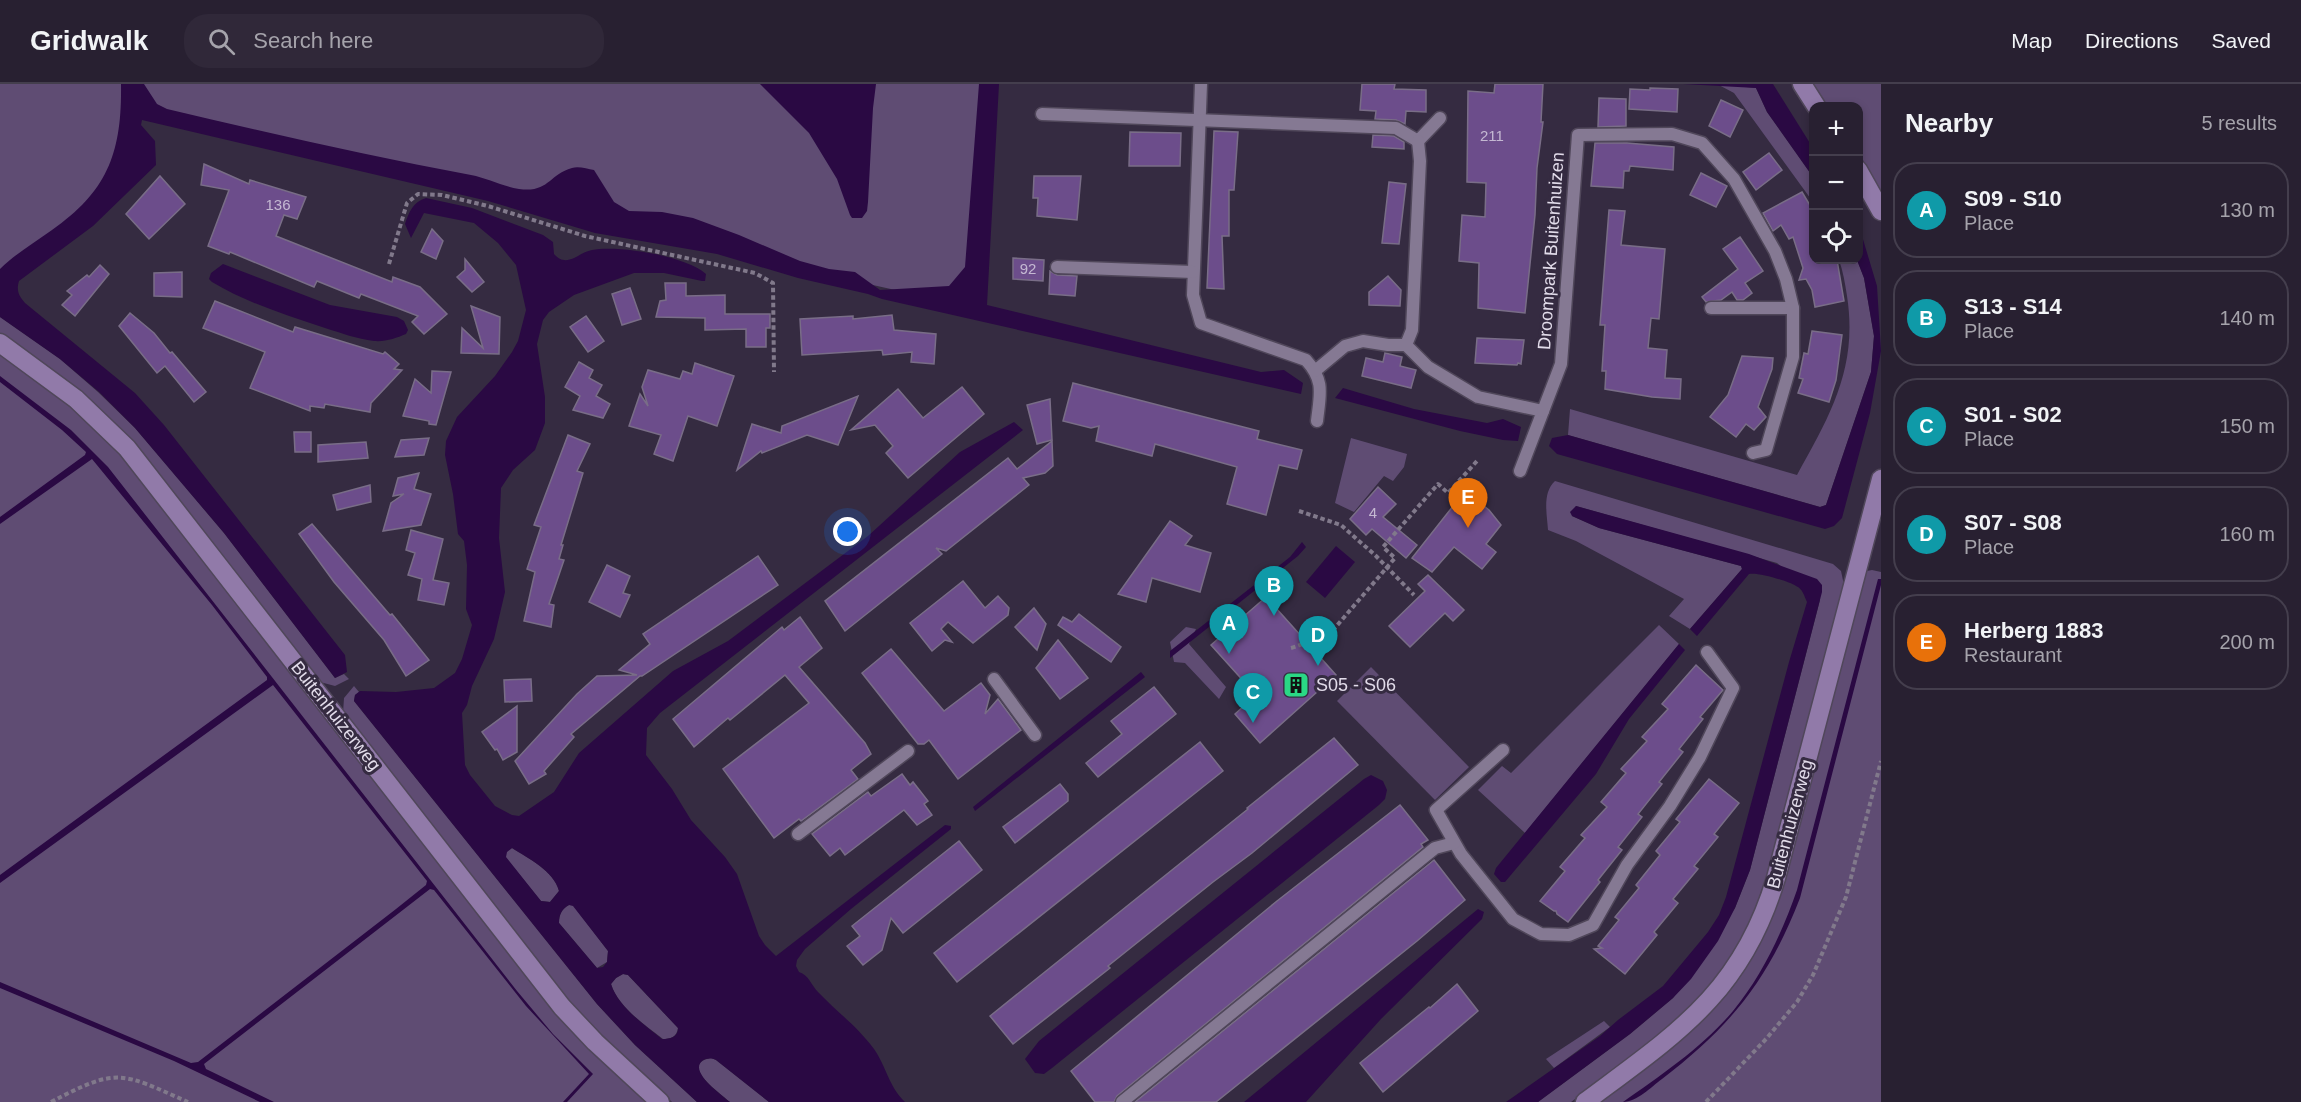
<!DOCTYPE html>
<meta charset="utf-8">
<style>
:root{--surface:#282031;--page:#302839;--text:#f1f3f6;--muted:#a5a3ab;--line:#443e4d;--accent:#0b8043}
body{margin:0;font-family:Arial,sans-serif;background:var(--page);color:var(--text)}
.controls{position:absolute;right:18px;top:18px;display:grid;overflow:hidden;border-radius:12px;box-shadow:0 3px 9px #0003}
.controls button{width:54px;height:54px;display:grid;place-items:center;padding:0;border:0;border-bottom:2px solid var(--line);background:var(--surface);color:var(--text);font:30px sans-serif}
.you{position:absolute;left:848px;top:448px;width:21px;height:21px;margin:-15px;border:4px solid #fff;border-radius:50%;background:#1a73e8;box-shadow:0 0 0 9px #1a73e833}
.badge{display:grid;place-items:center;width:39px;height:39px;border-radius:50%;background:var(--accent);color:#fff;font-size:20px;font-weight:700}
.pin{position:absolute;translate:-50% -50px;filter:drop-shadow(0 2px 3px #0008)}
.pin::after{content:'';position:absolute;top:32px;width:21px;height:18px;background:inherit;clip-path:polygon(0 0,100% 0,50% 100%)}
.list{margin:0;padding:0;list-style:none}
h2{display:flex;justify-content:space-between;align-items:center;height:78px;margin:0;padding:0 24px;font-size:26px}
h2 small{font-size:20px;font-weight:400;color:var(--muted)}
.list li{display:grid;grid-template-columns:39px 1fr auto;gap:18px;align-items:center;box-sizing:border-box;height:96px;margin:0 12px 12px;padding:0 12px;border:2px solid var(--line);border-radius:24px}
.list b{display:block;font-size:22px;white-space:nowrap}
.list p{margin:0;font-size:20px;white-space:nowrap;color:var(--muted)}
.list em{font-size:20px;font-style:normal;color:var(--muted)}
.icon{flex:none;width:33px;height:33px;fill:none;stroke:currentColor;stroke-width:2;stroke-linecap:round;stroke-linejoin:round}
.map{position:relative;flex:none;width:1881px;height:1018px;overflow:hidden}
header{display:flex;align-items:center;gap:36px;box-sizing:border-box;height:84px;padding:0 30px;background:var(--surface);border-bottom:2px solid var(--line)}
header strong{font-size:28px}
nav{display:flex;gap:33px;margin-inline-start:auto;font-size:21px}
.search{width:420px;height:54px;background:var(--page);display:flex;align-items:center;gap:15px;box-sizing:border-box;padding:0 21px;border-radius:24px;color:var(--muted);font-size:22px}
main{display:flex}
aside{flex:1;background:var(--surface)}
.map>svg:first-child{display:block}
</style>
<header>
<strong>Gridwalk</strong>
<div class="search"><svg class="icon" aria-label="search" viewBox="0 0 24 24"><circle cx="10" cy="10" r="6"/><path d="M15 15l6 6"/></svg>Search here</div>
<nav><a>Map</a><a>Directions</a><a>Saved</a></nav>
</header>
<main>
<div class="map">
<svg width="1881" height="1018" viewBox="0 0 1881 1018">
<rect width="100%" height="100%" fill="#352b41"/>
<g fill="#5f4c73">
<polygon points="0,0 987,0 972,223 796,184 134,24 121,89 0,204"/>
<polygon points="1717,0 1756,4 1767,28 1813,93 1813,118 1734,9"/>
<polygon points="1811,0 1881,0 1881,108 1859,69 1858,22 1826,22"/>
<path d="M1839,176H1857L1864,194L1874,252L1871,288L1826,421L1820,423L1568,351L1570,325L1797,391C1831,330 1858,283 1847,212C1845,199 1843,187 1839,176Z"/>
<path d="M0,233L60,275L98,308L135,344L224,449L335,594L344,590L349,595L335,602L320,598L130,355C91,315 47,280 0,250Z"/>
<polygon points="0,268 77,326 120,367 650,1018 0,1018"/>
<polygon points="1351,354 1407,370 1404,383 1393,397 1384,392 1354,428 1335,419"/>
<path d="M1555,397L1833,480L1841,487L1844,501L1772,776L1748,845L1722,887L1696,919L1643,965L1571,1018H1538L1630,950L1673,914L1735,824L1750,786L1820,516L1777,479L1576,422L1572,432L1599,444L1741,482L1742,485L1690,545L1669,532L1684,515L1576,457L1548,446C1547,430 1542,409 1555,397Z"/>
<path d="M1872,486L1881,488V1018H1599C1649,980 1704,945 1740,893C1752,876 1760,858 1769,840L1864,492L1867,487Z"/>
<polygon points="1659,541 1679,560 1525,749 1478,706 1502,682 1511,689"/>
<polygon points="1186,543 1196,545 1189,560 1226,603 1219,615 1185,579 1174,578 1170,558"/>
<polygon points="1371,583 1469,683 1435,716 1337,617"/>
<polygon points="354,602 359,608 355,611 354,617 597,920 635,961 697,1018 672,1018 578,931 343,629 344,614"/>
<path d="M512,764C528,774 554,787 559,807L550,818L541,817L506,774V768Z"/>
<path d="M569,821H573L608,867L607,878L597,884L559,839C559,830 562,825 569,821Z"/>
<path d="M623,890L628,891L678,944C677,953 670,955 663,955C645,941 618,923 611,900L616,894Z"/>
<polygon points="1604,937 1610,943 1554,984 1546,975"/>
<path d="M711,974L716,976L769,1018H730C720,1009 678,980 711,974Z"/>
</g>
<g fill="#2a0943" fill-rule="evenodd">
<path d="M121,0H144L157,20L167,25C268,49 369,72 471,91C487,94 502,102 519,105C549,109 548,91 572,84C579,82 587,85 594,86L614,118L629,127L662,128L693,134L739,151L800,177L829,185L855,188L880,206L949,202L965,183L979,0H999L987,221L1261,288L1284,286L1303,299L1301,310L882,215L868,210L798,194L717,170L595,149L488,117L142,36L141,41L155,57L156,81L93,142L19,197C16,207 19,212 25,219L135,309L164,341L345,571L347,588L335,594L224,449L135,344L99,308L60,275L0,233V185C15,170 34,159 52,146C108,107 122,68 121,0Z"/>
<polygon points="760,0 876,0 873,24 868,118 867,127 862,134 852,134 850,131 837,95 809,49"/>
<polygon points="1683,0 1773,0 1813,64 1813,93 1767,28 1756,4"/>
<path d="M426,114L472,124L543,151L553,158L554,170C567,185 579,168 592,166C619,161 686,172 706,190L705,197H702L664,189H634L574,211L549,228L543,236L537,260L545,313V339L535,366L513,386L501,404L499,454L505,508L494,555L472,602L467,621L462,629L465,681L470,691L495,722L512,731L519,732L554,708L579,669L673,587L728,557L868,452L960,368L1014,338L1023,346L660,629L647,644L646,671L672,705L691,736L725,773L737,790L759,852L765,861L776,872L945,741L951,742V745L851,825L805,865L797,876L796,882L799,888C809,891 811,901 818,908C838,929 856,941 874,965C886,982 889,1003 905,1018H769L716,976C711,974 707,974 702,977C689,988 722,1011 730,1018H697L635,961L597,920L354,617L355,611L360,607L396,608L434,604L455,589L462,575L472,541L466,525L467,481L464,457L458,450L453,410L445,371L446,357L457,333L495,292L512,268L518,257L526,226L516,181L498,159L474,139L424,129L411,154L405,140C409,128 413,118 426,114ZM512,764C528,774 554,787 559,807L550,818L541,817L506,773L507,768ZM569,821L573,822L608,867L607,878L603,883L597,884L559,839C559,830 562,825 569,821ZM623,890L628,891L678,944C678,953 670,955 662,955C645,941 618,923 611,900L616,894Z"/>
<polygon points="1859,142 1877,202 1881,267 1870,329 1842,434 1834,442 1825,445 1557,370 1549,362 1552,354 1568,351 1820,423 1826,421 1871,288 1874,252 1864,194 1857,176 1858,176"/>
<path d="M223,180L330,221L397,233L404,237L408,246L406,250C396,254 386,258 374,257C357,255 341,249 325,244C286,231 247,219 212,198L209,195L211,189Z"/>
<polygon points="0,292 71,346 108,383 517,907 553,950 593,990 567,1018 563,1018 589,990 526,922 434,806 430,805 204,980 206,985 274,1018 260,1018 174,977 0,904 0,898 191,979 198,978 396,825 426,801 427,797 273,601 0,799 0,791 267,596 267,593 212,521 92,375 0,440 0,433 85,371 86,368 62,346 0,298"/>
<polygon points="1343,304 1414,325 1487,339 1503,335 1521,343 1518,357 1503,356 1460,347 1335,314"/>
<path d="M1576,422L1749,470L1817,495L1822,501V508L1750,786L1735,824L1718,857L1691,895L1673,914L1630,950L1538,1018H1506L1600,952L1618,936L1663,902L1708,848L1719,831L1726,813L1789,578L1807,518C1804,512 1803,505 1796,502C1788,497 1758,488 1749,490L1697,552L1690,545L1742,485L1741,482L1599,444L1572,432L1570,428Z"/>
<polygon points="1302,458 1306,463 1298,472 1170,574 1170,567 1290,473"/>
<polygon points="1336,462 1355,478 1325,514 1306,498"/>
<path d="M1878,495H1881V501L1800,814C1768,896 1732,941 1662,995C1651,1003 1637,1018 1623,1018C1660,992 1704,962 1733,927C1762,892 1782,849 1797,806Z"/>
<polygon points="1679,560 1685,566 1629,635 1596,690 1505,798 1501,798 1494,790 1496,784"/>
<polygon points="1141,588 1145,593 975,727 973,723"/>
<polygon points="1371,691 1383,697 1387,706 1385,715 1379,721 1052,984 1044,990 1035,989 1025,975 1039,957 1364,695"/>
<polygon points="1478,825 1484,828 1482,835 1381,935 1306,1018 1244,1018"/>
</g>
<g fill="#6c4d8b" stroke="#796d87" stroke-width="1.5">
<polygon points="1362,0 1395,0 1394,5 1426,6 1426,28 1406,27 1405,40 1396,36 1375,35 1376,27 1360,26"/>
<polygon points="1495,0 1543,0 1541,38 1543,38 1537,84 1535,131 1525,229 1478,224 1479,179 1459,177 1462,131 1485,133 1486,99 1467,98 1468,7 1494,9"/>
<polygon points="1650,4 1678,5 1677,28 1629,25 1630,5 1650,6"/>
<polygon points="1599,14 1626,15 1626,42 1598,43"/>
<polygon points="1721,16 1743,26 1730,53 1709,42"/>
<polygon points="1214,47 1238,48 1234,106 1229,106 1229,152 1222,152 1224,205 1207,204"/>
<polygon points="1130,48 1181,49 1180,82 1129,82"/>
<polygon points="1373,51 1394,52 1404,58 1404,65 1372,63"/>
<polygon points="1595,59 1627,59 1674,63 1673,86 1630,82 1629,87 1624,87 1623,104 1591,102"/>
<polygon points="1769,69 1782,86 1756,106 1743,88"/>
<polygon points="204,80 249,100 250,96 306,113 297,135 284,131 276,152 392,198 393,193 420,203 447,230 424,250 412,238 418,232 361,210 359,214 317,197 314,203 230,168 229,170 208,162 229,106 201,101"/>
<polygon points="1701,89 1727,102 1716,123 1690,111"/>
<polygon points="160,92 185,120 149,155 126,130"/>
<polygon points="1034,92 1081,92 1077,136 1037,132 1038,114 1033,114"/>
<polygon points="1389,98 1406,100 1399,160 1382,159"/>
<polygon points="1802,108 1814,128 1814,176 1837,176 1844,217 1815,223 1812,206 1806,195 1799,196 1803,184 1793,153 1789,155 1781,141 1773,147 1763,129"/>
<polygon points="1609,126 1625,127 1621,161 1665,165 1659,235 1651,234 1648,264 1667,266 1665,294 1681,295 1680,315 1652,313 1605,305 1606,287 1602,287 1605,241 1600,241"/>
<polygon points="432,145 443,157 436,175 421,168"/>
<polygon points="1740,153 1763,187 1745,199 1752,209 1743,216 1737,216 1732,208 1721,216 1706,218 1702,213 1738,185 1723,165"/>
<polygon points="1013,174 1044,176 1043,197 1013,195"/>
<polygon points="465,175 484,198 472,208 457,193 465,186"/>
<polygon points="100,181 109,190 75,232 62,221 72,211 67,207 87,191 89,193"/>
<polygon points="1050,187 1057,191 1077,192 1075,212 1049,210"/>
<polygon points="182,188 182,213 154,212 154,189"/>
<polygon points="1388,192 1401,206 1400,222 1369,221 1369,208"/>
<polygon points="665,199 686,199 686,212 725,211 725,230 770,230 770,244 766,244 766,263 746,263 746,245 705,246 705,234 656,233 660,217 666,216"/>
<polygon points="630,204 641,235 622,241 612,210"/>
<polygon points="215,217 293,248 295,243 383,270 385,268 399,280 394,285 402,286 371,319 370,328 325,320 324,324 310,322 310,327 250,304 265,268 203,244"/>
<polygon points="471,222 500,233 499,270 461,269 462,244 483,264"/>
<polygon points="130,229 154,249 170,269 172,268 206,308 194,318 165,282 157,289 119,242"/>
<polygon points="892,231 894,246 936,250 934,280 911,278 912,268 883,271 882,266 802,271 800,235 853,232 853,235"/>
<polygon points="586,232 604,257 588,268 570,243"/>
<polygon points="1812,247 1842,251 1836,296 1829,318 1798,309 1803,295 1799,294 1804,269 1808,270"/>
<polygon points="1477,254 1524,256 1521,280 1518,279 1517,281 1475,279"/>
<polygon points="1385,269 1402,273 1400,282 1416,286 1411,304 1362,292 1366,274 1383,278"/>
<polygon points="1742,272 1773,274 1772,285 1758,323 1766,333 1754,346 1746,340 1736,353 1710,333 1728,311"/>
<polygon points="579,278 593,286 589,294 602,301 596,312 610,320 603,334 573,326 580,312 565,303"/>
<polygon points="695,279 734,292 717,342 688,332 673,377 654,370 661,351 629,342 640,310 648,322 642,303 648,286 680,295 683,287 692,290"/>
<polygon points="432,287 451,288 436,341 429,340 429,337 403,332 415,295 431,309"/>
<polygon points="1073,299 1259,347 1257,355 1302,366 1297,385 1279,381 1266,431 1227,420 1237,383 1155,360 1152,372 1096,357 1099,342 1091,344 1063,337"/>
<polygon points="962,303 984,330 908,394 886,369 893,362 875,341 851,346 898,305 923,334"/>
<polygon points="858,312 838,361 807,351 762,369 761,367 737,386 752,340 781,349 782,342"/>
<polygon points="1050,315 1052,356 1037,360 1027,321"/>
<polygon points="294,348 311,348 311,368 295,368"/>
<polygon points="568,351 590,360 577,387 583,389 561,461 563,461 559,475 564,476 549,520 554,521 551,543 524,537 535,488 527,485 541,443 534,441"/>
<polygon points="429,354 424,371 395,373 401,356"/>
<polygon points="1052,357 1053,382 1045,389 1023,394 1029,401 946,467 936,464 942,470 845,547 825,517 1008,374 1017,385"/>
<polygon points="366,358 368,374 318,378 318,361"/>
<polygon points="419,389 414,405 431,410 421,441 383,447 391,419 404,410 393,412 398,394"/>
<polygon points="370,401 371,418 337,426 333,411"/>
<polygon points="1378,403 1396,420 1383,433 1417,461 1406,474 1372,445 1366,451 1350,435"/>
<polygon points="1465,407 1489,426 1501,441 1486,460 1496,468 1482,485 1454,463 1432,488 1412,474"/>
<polygon points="1170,437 1192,452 1185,461 1211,469 1200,508 1152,494 1146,518 1118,510"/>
<polygon points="312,440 390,531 392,530 429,576 406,592 384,556 334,498 299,450"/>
<polygon points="411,446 443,455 433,496 449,499 444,521 418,516 422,495 408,491 415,469 406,466"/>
<polygon points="758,472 778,501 642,592 640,592 571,650 574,653 544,687 546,690 529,700 515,677 577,610 597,592 637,591 619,586 650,560 643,550"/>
<polygon points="607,481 630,492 623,509 630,511 620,533 589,518"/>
<polygon points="1428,491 1464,526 1453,537 1445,529 1410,563 1389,542 1425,507 1418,500"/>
<polygon points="963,497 985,524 998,512 1009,524 1008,531 973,559 948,538 941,545 952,558 945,556 932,567 910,539"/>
<polygon points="1266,513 1336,591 1260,659 1235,630 1256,611 1211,561"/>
<polygon points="1034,524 1046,540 1037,566 1015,543"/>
<polygon points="1079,530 1121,563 1111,578 1058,541 1063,533 1072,538"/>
<polygon points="800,533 822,564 799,583 865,659 871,670 851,686 858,695 801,737 799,735 774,754 723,685 809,619 785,591 730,636 728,634 694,663 673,635 782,543 784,546"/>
<polygon points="1058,556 1088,594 1060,615 1036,584"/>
<polygon points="891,565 944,627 981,599 990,611 985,630 998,615 1021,646 958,695 929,656 924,660 918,660 862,589"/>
<polygon points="1696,581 1723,606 1700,633 1703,635 1679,665 1683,668 1659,698 1662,700 1638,730 1642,733 1618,763 1622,766 1598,796 1600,798 1568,838 1557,830 1556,827 1554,827 1540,817 1565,787 1560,783 1585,754 1581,751 1607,723 1601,718 1626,689 1621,685 1647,657 1642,653 1668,625 1662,620"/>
<polygon points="531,595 532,617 505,618 504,596"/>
<polygon points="1154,603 1176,630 1098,693 1086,679 1122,650 1111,637"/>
<polygon points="517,622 517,668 503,676 497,665 495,666 482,648"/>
<polygon points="1334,654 1358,681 1252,769 1213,798 1108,882 1110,884 1013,960 990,932 1248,725 1247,724"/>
<polygon points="1200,658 1223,687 957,898 934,869"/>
<polygon points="902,690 910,701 913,698 928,717 924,720 932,731 917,741 904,726 845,771 840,764 830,772 812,750 868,708 871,712"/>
<polygon points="1709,695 1739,719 1714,750 1718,753 1694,782 1698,785 1673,815 1678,819 1654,848 1657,851 1625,890 1594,865 1602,864 1598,862 1619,836 1615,833 1639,804 1636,801 1660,771 1656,767 1680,738 1676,735"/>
<polygon points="1060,700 1068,710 1068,717 1015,759 1003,743"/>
<polygon points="1400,721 1428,756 1421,760 1423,763 1117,1012 1114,1018 1095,1018 1071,987 1277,817"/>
<polygon points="959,757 982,786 903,849 891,834 882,866 863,881 847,862 860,852 852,842"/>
<polygon points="1434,776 1465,816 1417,857 1216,1018 1135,1018"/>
<polygon points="1457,900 1478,927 1383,1008 1360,979 1429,923 1430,924"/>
</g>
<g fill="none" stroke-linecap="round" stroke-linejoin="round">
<g stroke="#50475a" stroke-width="15">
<g id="lane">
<path d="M1201,0L1193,211L1201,239L1306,276C1325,297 1320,310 1317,337"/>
<polyline points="1042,30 1396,44 1418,57 1440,34"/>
<polyline points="1057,183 1193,188"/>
<polyline points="1711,224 1793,224"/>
<polyline points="1406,261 1428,283 1478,313 1543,327 1520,387"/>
<polyline points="1315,287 1345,262 1363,257 1388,261 1406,261 1412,246 1420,77 1418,57"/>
<polyline points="1543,327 1561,280 1578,51 1672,50 1702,59 1734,95 1775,167 1786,195 1793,224 1793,273 1766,366 1753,369"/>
<polyline points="994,595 1035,651"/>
<polyline points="1503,666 1436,726 1461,770 1513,835 1541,850 1569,851 1593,841 1627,781 1670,722 1700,673 1733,604 1707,568"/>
<polyline points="798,750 908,667"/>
<polyline points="1122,1018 1435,764 1454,759"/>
</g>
</g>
<g stroke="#50475a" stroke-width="21">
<g id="secondary">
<polyline points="1802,0 1816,22"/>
<polyline points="1858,86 1881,127"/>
<polyline points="0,259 76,315 127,364 562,923 595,958 660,1018"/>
<path d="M1585,1018C1676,950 1742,909 1776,794L1881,395"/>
</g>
</g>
<g stroke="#81798b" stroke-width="4" stroke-dasharray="4.5 3" stroke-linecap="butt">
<polyline points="389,180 407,119 418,110 442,111 488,122 585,152 755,189 773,199 774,288"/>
<polyline points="1299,427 1341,441 1376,472 1414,511"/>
<path d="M1291,564C1307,560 1318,550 1334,545L1395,474L1383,463L1438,400L1448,409L1477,377"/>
<path d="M51,1018C118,983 120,988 188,1018"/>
<polyline points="1706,1018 1766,955 1797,918 1813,891 1846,813 1881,677"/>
</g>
<use href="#lane" stroke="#857993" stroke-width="12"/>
<use href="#secondary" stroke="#917aa9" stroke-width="18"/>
</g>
<defs>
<g id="building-square" transform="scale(1.35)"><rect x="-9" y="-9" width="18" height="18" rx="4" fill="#2ad885" stroke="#352b41"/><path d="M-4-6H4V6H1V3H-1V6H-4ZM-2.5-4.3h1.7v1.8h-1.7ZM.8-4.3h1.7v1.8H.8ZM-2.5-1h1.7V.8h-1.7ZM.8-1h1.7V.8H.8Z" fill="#111"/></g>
</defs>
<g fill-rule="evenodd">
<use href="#building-square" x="1296" y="601"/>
</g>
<g text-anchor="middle" stroke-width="6" stroke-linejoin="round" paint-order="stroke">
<g font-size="15" fill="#c4b8d2">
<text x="1492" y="57">211</text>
<text x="278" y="126">136</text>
<text x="1028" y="190">92</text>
<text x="1373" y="434">4</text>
</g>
<g font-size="18" fill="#e2dcea" stroke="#352b41">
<text transform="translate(1551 167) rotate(-86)" y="6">Droompark Buitenhuizen</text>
<text transform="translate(336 632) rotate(52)" y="6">Buitenhuizerweg</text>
<text transform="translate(1790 740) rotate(-75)" y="6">Buitenhuizerweg</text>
</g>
<g font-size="18" fill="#e2dcea" stroke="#352b41" text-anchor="start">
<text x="1316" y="607">S05 - S06</text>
</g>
</g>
</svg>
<div class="controls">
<button>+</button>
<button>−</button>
<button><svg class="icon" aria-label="locate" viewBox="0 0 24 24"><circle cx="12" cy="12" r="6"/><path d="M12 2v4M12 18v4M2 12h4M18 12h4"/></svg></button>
</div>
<div class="you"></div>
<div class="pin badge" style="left:1229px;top:570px;background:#0f9aa8">A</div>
<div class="pin badge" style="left:1274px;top:532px;background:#0f9aa8">B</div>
<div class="pin badge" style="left:1253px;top:639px;background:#0f9aa8">C</div>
<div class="pin badge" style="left:1318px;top:582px;background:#0f9aa8">D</div>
<div class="pin badge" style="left:1468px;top:444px;background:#e8710a">E</div>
</div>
<aside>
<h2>Nearby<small>5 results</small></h2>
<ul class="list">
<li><span class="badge" style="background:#0f9aa8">A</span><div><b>S09 - S10</b><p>Place</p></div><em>130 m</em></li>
<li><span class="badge" style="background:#0f9aa8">B</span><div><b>S13 - S14</b><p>Place</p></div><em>140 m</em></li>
<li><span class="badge" style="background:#0f9aa8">C</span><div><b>S01 - S02</b><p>Place</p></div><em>150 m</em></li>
<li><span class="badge" style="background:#0f9aa8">D</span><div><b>S07 - S08</b><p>Place</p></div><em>160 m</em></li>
<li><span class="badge" style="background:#e8710a">E</span><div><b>Herberg 1883</b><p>Restaurant</p></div><em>200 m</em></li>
</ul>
</aside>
</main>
